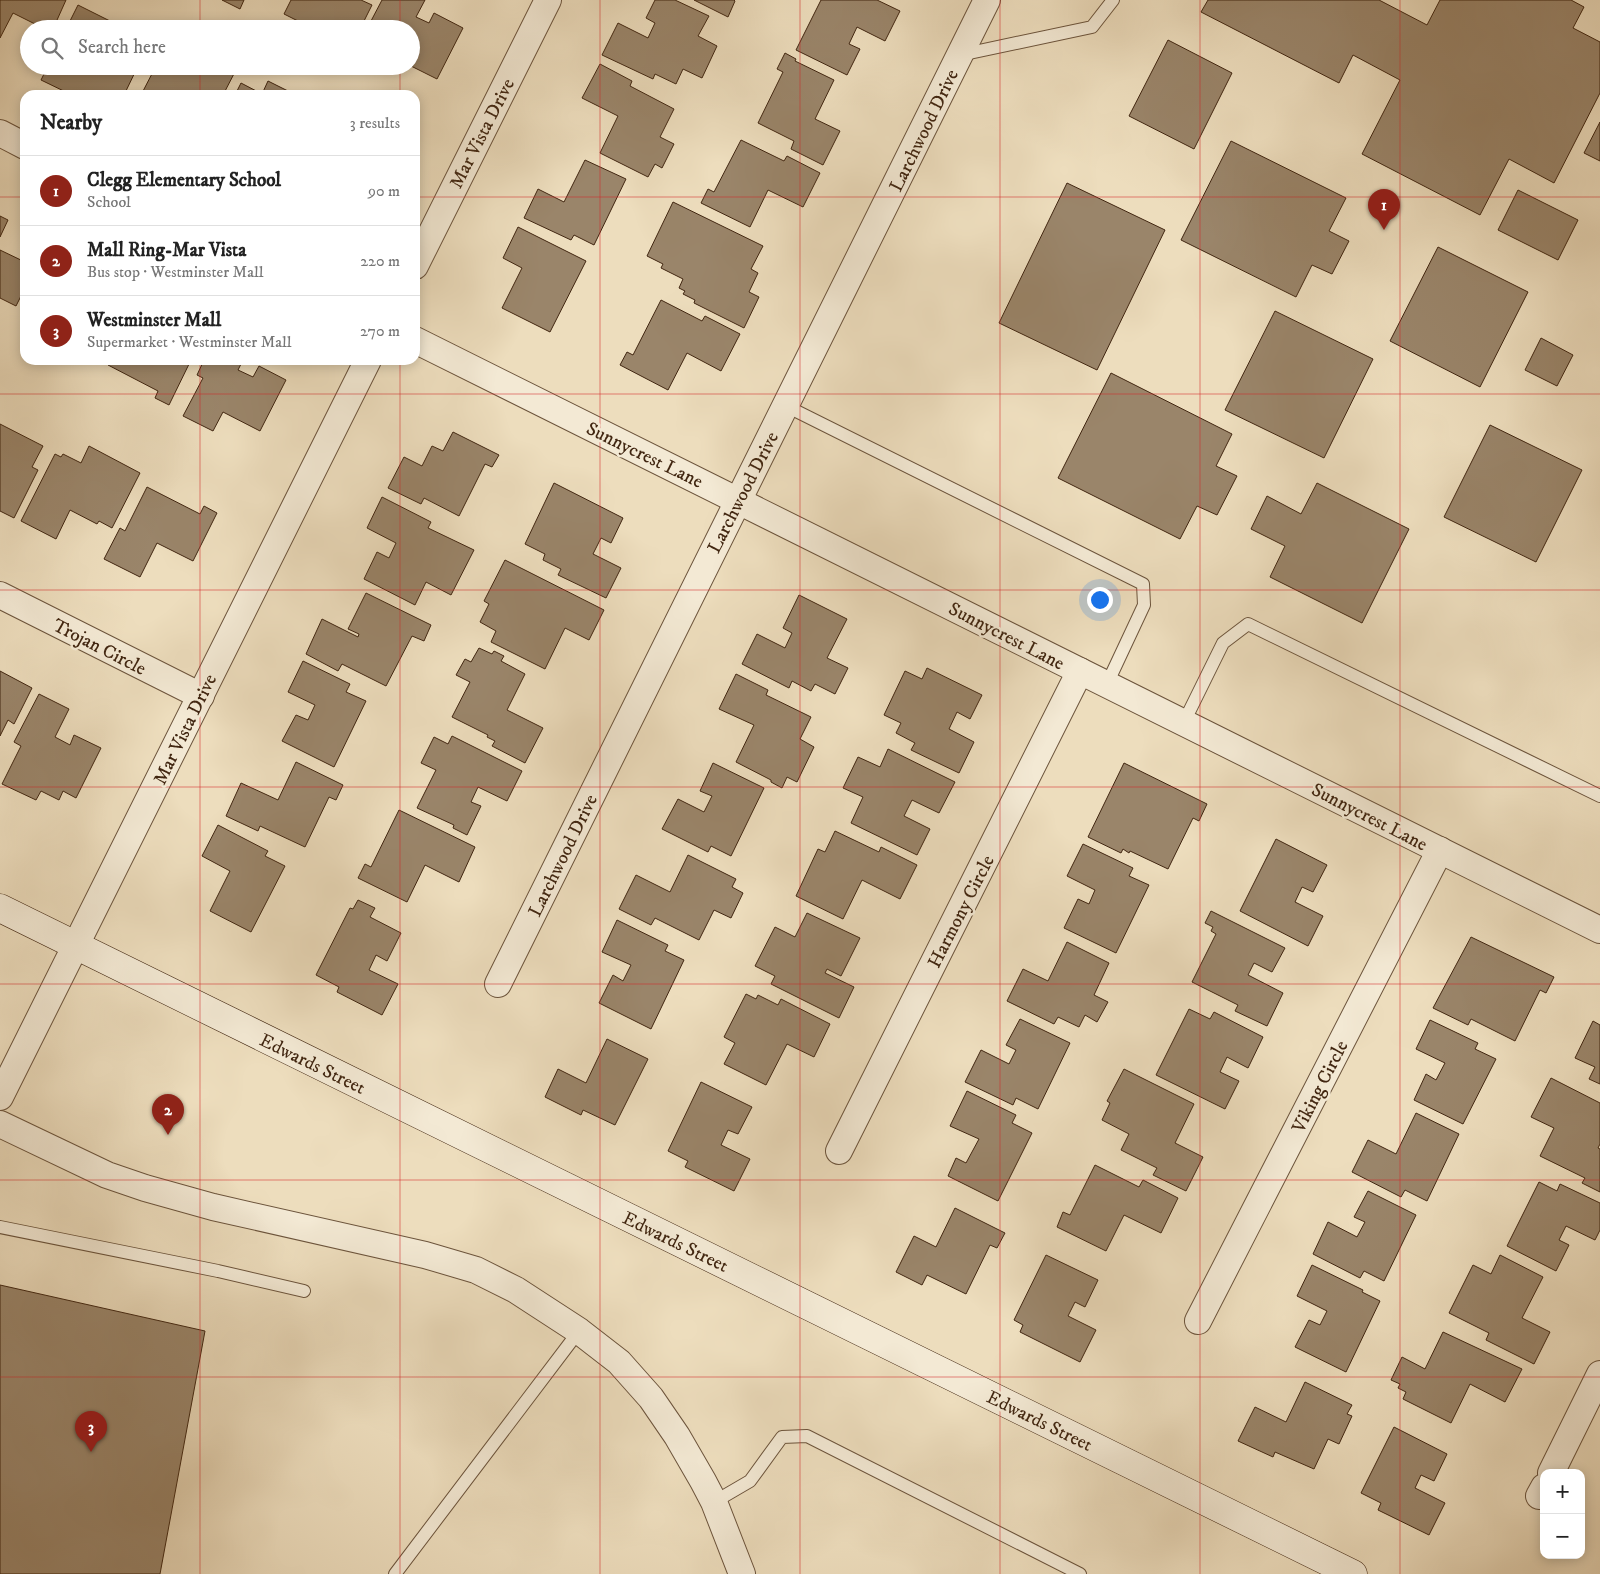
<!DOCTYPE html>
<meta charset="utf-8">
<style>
:root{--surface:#fff;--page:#f6f6f6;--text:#222;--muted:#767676;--line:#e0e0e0;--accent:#8f2418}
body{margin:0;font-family:"IM FELL DW Pica",serif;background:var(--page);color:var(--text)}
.controls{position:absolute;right:15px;bottom:15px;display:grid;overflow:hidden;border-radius:10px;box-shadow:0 2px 12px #0003}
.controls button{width:45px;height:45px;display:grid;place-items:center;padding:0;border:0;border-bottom:1px solid var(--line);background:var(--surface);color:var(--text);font:25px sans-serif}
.you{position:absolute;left:1099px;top:599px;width:18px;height:18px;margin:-12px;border:4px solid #fff;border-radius:50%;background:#1a73e8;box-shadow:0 0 0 8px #1a73e833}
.badge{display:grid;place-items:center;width:32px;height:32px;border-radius:50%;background:var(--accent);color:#fff;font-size:16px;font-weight:700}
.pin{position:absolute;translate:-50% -41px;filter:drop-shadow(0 1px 2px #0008)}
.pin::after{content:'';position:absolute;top:26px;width:18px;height:15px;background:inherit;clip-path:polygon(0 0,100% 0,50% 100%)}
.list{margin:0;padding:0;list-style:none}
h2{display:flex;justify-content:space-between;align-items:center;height:65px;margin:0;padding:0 20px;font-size:21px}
h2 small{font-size:16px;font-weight:400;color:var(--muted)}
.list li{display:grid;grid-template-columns:32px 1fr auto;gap:15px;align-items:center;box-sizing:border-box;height:70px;padding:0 20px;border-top:1px solid var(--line)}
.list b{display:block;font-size:19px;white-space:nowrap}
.list p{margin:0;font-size:16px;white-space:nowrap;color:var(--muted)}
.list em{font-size:16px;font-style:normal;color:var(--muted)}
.icon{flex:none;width:28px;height:28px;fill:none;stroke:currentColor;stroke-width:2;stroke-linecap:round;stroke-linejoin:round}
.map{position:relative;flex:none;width:1600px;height:1574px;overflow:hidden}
.search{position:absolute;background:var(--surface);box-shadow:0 2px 12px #0003;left:20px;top:20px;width:400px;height:55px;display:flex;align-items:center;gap:12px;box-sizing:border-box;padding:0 18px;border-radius:28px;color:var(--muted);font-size:19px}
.panel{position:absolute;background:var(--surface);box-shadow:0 2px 12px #0003;left:20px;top:90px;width:400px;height:275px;border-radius:15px}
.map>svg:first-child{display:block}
</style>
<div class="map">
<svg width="1600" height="1574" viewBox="0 0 1600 1574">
<rect width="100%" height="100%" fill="#edddbd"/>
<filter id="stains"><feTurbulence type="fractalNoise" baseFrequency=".004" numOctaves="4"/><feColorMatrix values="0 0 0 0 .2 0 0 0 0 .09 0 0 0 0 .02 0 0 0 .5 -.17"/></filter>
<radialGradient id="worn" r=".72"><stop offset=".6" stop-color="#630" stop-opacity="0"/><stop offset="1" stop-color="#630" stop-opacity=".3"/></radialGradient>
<g fill="#9a856a" stroke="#412611">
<polygon points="0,0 66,0 53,29 45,29 13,13 0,38"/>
<polygon points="222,0 244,0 240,9"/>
<polygon points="291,0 361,0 372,5 360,29 314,29 284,14"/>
<polygon points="382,0 425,0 416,17 429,23 434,13 463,28 437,79 411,66 411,29 377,29 379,25 371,21"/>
<polygon points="655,0 675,0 709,16 698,36 717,46 702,78 683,69 676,84 655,74 653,79 602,55 618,23 648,38 655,23 646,18"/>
<polygon points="694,0 734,0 735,1 728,17"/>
<polygon points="821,0 877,0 900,11 885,41 857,27 849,44 860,49 847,75 796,50"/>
<polygon points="1208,0 1379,0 1427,25 1440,0 1571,0 1584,7 1573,28 1600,42 1600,93 1554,183 1509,159 1480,215 1362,154 1400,80 1353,55 1339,83 1201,12"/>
<polygon points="78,5 126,29 66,29"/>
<polygon points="1168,40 1232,73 1194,149 1129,116"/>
<polygon points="785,53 796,59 795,61 834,80 815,119 840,131 823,165 791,149 794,141 758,123 783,72 777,69"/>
<polygon points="600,64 632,81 630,86 674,109 660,137 674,144 662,168 655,164 648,177 600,153 618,116 582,98"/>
<polygon points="48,66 138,66 124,95 72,95 41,80"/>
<polygon points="156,66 238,66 223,95 141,95"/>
<polygon points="268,81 296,95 235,95 241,83 262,94"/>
<polygon points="1600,122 1600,161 1584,153"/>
<polygon points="741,140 784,161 787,156 820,173 803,207 768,190 750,227 701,203 708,189 714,192"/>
<polygon points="1231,141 1346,198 1329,231 1349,241 1332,274 1312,265 1296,297 1181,240"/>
<polygon points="585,160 626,179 594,245 574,235 571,240 524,218 538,189 564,202"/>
<polygon points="1067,183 1165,230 1097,370 999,323"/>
<polygon points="1518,190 1578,220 1558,260 1498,230"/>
<polygon points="673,202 763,246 751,269 758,273 749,292 759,297 744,328 694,303 695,300 683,294 685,291 679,288 683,279 661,268 663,264 647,256"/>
<polygon points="0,216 8,220 0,237"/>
<polygon points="518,227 586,261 550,332 502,308 522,268 503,258"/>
<polygon points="1438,247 1528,292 1480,387 1390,341"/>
<polygon points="0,250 25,262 25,288 16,306 0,298"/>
<polygon points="661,300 702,321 705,316 740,334 721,371 687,353 668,390 620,365 627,352 633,355"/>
<polygon points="1275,311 1373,359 1324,458 1225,410"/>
<polygon points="1541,338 1573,355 1557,386 1525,370"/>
<polygon points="110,360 191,360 169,405 155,398 158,391 108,365"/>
<polygon points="204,360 243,360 238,370 253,377 259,366 286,380 260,431 223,412 213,431 183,416 203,378 197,375"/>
<polygon points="1111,373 1232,434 1216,466 1237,476 1217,515 1197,506 1180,539 1058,478"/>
<polygon points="0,424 43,446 32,467 38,470 14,518 0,511"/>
<polygon points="1490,425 1582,470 1536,562 1444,517"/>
<polygon points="453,432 499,455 492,467 485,464 459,516 424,498 421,504 388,488 404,457 422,466 432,446 443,451"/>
<polygon points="89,446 140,473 112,528 99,521 97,524 70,510 56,539 21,521 55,454 61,457 63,454 81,463"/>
<polygon points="554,483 623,518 611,543 601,538 593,554 621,568 606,598 558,575 561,569 543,560 545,554 525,544"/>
<polygon points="1317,483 1409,529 1362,623 1270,577 1285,546 1251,529 1267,496 1301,514"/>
<polygon points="147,487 200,514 204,506 217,513 193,561 157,543 140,577 104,559 120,528 125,531"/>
<polygon points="382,497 431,522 428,528 474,550 451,595 426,582 415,605 364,579 377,552 389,558 396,543 367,528"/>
<polygon points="505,560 604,610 589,640 565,628 545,669 491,642 496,631 480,622 489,604 484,601"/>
<polygon points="366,593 431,625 424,641 412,636 386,686 342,664 338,671 306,654 322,619 358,637 359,634 348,629"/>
<polygon points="799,595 847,619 827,658 848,668 835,694 815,684 811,691 792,681 789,688 742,664 757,634 785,648 792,633 783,628"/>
<polygon points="479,648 492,654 494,651 504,656 501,661 525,674 507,710 543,728 525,763 492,746 495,741 487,737 488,735 452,717 470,682 456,675 465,659 471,662"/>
<polygon points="303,661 350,684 346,692 366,701 334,767 282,741 296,715 308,720 315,705 288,692"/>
<polygon points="927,668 982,695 970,719 957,712 949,729 974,742 959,773 911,750 915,743 896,733 901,723 884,715 905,671 922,679"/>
<polygon points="0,671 32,688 14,724 8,720 0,736"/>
<polygon points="736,674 768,690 766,695 811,717 800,739 814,747 797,782 787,777 782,788 771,782 771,780 736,762 754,725 719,709"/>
<polygon points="39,694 69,709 55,737 70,745 74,735 101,748 76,798 63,791 59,800 41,791 36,800 2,784 21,746 14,742"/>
<polygon points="452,736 522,771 507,801 478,787 471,802 481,806 467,835 453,828 454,825 417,808 436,770 421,763 434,737 448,744"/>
<polygon points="888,749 955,782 939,813 912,800 904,816 930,829 917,855 851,823 863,797 843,788 858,757 880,767"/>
<polygon points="296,762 343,785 336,800 329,797 305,847 260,826 258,831 226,816 241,783 278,800"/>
<polygon points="713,763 764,788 731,856 711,846 708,852 662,829 678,799 704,812 712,796 700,791"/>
<polygon points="1124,763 1207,804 1199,821 1193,818 1168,869 1130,851 1129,853 1123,849 1121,853 1088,837"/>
<polygon points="399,810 475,847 459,882 425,865 407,902 358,878 365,864 371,867"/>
<polygon points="218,825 268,851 265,856 285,866 251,932 210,911 230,871 202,856"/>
<polygon points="835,831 879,852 881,847 917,865 900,899 862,880 843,919 796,896 818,849 825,852"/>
<polygon points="1276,839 1327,865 1313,892 1302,887 1295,902 1323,916 1308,946 1240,911"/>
<polygon points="1083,844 1133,868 1129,876 1149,885 1116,953 1064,928 1078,899 1089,904 1095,890 1067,876"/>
<polygon points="688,855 736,879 732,887 743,893 731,918 714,910 699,940 655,918 651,925 619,909 636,875 670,892"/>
<polygon points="358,900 375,908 370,917 401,933 387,961 376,955 369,970 398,984 382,1015 337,992 339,987 316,975 350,908 353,909"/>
<polygon points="1211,911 1285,948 1272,972 1254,963 1248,975 1283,993 1267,1026 1235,1011 1238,1005 1192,982 1216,934 1211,931 1213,927 1205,923"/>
<polygon points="807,913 860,938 841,976 827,969 825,973 854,987 839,1018 771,984 775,976 755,966 775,927 795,937"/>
<polygon points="617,920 668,945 665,951 684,960 651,1029 599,1003 613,975 623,981 631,965 602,952"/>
<polygon points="1471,937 1554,977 1546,993 1540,990 1515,1041 1471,1019 1468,1025 1433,1008"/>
<polygon points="1067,942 1109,963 1094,995 1108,1002 1097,1022 1085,1015 1079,1027 1058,1017 1054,1024 1007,1001 1023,969 1048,981"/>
<polygon points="746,994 756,999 758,995 778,1005 781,999 830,1024 814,1057 787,1044 766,1085 724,1064 735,1043 724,1037"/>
<polygon points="1189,1009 1210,1019 1214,1012 1263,1037 1248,1068 1227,1057 1220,1072 1239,1081 1225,1109 1156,1075"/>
<polygon points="1020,1019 1070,1043 1038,1109 1016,1098 1013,1105 965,1082 981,1050 1009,1064 1016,1050 1006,1045"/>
<polygon points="1430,1020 1478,1043 1475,1049 1496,1059 1463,1124 1414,1100 1426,1074 1436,1080 1445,1063 1416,1049"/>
<polygon points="1593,1021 1600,1025 1600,1084 1589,1079 1595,1067 1575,1058"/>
<polygon points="607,1039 648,1059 615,1125 583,1110 581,1115 545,1097 558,1069 586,1083"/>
<polygon points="1124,1069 1194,1104 1175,1143 1203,1157 1186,1191 1153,1175 1157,1168 1121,1150 1129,1134 1102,1120 1110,1103 1107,1101"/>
<polygon points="1551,1078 1600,1103 1600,1144 1598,1148 1600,1149 1600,1192 1582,1183 1585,1178 1540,1156 1554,1128 1531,1117"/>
<polygon points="701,1082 752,1107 738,1134 728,1130 721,1145 750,1159 734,1191 685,1167 688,1161 668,1151"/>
<polygon points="967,1091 1016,1115 1012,1123 1032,1133 998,1201 948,1176 956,1158 966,1163 979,1139 950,1126"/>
<polygon points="1416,1113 1459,1134 1427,1201 1405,1190 1401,1197 1352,1172 1368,1140 1396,1154"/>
<polygon points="1095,1165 1139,1187 1143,1180 1178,1198 1161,1233 1124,1215 1106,1251 1057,1227 1063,1212 1070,1215"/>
<polygon points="1539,1182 1557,1191 1560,1184 1600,1203 1600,1230 1595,1240 1566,1226 1559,1240 1569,1245 1556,1271 1507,1246"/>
<polygon points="1368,1191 1416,1215 1384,1281 1364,1271 1360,1278 1313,1254 1328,1222 1357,1237 1365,1222 1354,1217"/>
<polygon points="955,1208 1005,1233 997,1248 990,1245 966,1294 927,1275 922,1285 896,1272 914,1236 936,1247"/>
<polygon points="1046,1255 1098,1280 1085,1307 1075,1302 1068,1316 1096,1330 1080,1362 1020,1332 1023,1325 1014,1320"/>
<polygon points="1500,1255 1543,1277 1522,1318 1550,1332 1534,1364 1486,1340 1489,1333 1449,1313 1473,1265 1491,1274"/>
<polygon points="1312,1265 1363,1290 1362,1292 1380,1301 1346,1372 1295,1347 1309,1320 1320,1325 1327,1311 1297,1296"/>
<polygon points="0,1285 205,1331 160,1574 0,1574"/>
<polygon points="1443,1332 1522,1369 1505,1402 1470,1384 1451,1423 1403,1399 1406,1392 1398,1388 1400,1384 1391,1380 1402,1357 1425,1369"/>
<polygon points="1305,1382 1352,1405 1347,1414 1352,1416 1339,1444 1328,1439 1314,1469 1275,1452 1273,1457 1238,1441 1255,1407 1286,1422"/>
<polygon points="1394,1427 1447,1454 1434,1481 1421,1475 1415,1488 1445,1503 1429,1535 1378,1510 1381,1503 1361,1493"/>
</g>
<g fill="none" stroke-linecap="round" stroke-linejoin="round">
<g stroke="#6c543c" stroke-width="14">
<g id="lane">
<polyline points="960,55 1092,27 1113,0"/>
<polyline points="786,406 1143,584 1144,605 1107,684"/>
<polyline points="1184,722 1223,643 1248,624 1600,796"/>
<polyline points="0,1227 218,1271 304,1291"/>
<polyline points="714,1502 750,1481 782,1437 807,1436 1080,1574"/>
<polyline points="395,1574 579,1331"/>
</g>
</g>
<g stroke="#6c543c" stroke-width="28">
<g id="street">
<polyline points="0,133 25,146"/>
<polyline points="415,266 548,0"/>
<polyline points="415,340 1600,930"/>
<polyline points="0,595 201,696"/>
<polyline points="498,984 987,0"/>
<polyline points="0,1097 368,360"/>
<polyline points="0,1124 107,1175 145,1188 213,1207 425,1255 476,1270 516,1290 579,1331 619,1362 651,1398 677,1436 703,1481 714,1502 742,1574"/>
<polyline points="839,1151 1080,671"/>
<polyline points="1198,1321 1440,850"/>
<polyline points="1551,1473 1600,1374"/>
<polyline points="1539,1496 1544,1487"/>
</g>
</g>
<g stroke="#412611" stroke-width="29">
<polyline id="secondary" points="0,908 1353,1574"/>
</g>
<use href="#lane" stroke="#f3e9d4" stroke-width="12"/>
<use href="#street" stroke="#f3e9d4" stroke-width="26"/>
<use href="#secondary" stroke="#f3e9d4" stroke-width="28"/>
</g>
<path fill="none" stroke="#d62828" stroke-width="1" stroke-opacity="0.55" d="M200,0V29M400,0V29M600,0V1574M800,0V1574M1000,0V1574M1200,0V1574M1400,0V1574M200,66V95M400,66V95M0,197H25M415,197H1600M200,360V1574M400,360V1574M0,394H1600M0,590H1600M0,787H1600M0,984H1600M0,1180H1600M0,1377H1600"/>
<g text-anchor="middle" stroke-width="5" stroke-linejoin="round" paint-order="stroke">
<g font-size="19" fill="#412611" stroke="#f3e9d4">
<text transform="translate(923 130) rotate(-64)" y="7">Larchwood Drive</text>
<text transform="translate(481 133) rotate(-63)" y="7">Mar Vista Drive</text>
<text transform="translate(645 454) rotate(26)" y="7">Sunnycrest Lane</text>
<text transform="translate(742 492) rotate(-63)" y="7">Larchwood Drive</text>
<text transform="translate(1007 635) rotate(27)" y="7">Sunnycrest Lane</text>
<text transform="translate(100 646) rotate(27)" y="7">Trojan Circle</text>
<text transform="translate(184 729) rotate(-64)" y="7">Mar Vista Drive</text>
<text transform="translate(1370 816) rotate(27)" y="7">Sunnycrest Lane</text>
<text transform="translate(562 855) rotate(-64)" y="7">Larchwood Drive</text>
<text transform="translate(960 911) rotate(-63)" y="7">Harmony Circle</text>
<text transform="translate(313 1063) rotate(26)" y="7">Edwards Street</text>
<text transform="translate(1319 1086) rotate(-63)" y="7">Viking Circle</text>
<text transform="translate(676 1241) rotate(26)" y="7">Edwards Street</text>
<text transform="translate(1040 1420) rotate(26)" y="7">Edwards Street</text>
</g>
</g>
<rect width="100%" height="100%" filter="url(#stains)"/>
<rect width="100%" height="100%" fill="url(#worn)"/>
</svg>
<div class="controls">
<button>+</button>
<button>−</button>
</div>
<div class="you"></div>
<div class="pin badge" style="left:1384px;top:230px">1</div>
<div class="pin badge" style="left:168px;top:1135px">2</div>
<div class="pin badge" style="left:91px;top:1452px">3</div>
<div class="search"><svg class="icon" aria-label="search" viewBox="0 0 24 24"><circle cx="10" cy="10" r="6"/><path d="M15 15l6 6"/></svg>Search here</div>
<section class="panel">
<h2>Nearby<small>3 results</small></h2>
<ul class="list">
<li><span class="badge">1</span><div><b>Clegg Elementary School</b><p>School</p></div><em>90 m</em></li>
<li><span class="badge">2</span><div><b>Mall Ring-Mar Vista</b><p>Bus stop · Westminster Mall</p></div><em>220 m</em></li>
<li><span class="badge">3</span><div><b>Westminster Mall</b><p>Supermarket · Westminster Mall</p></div><em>270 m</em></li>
</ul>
</section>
</div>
